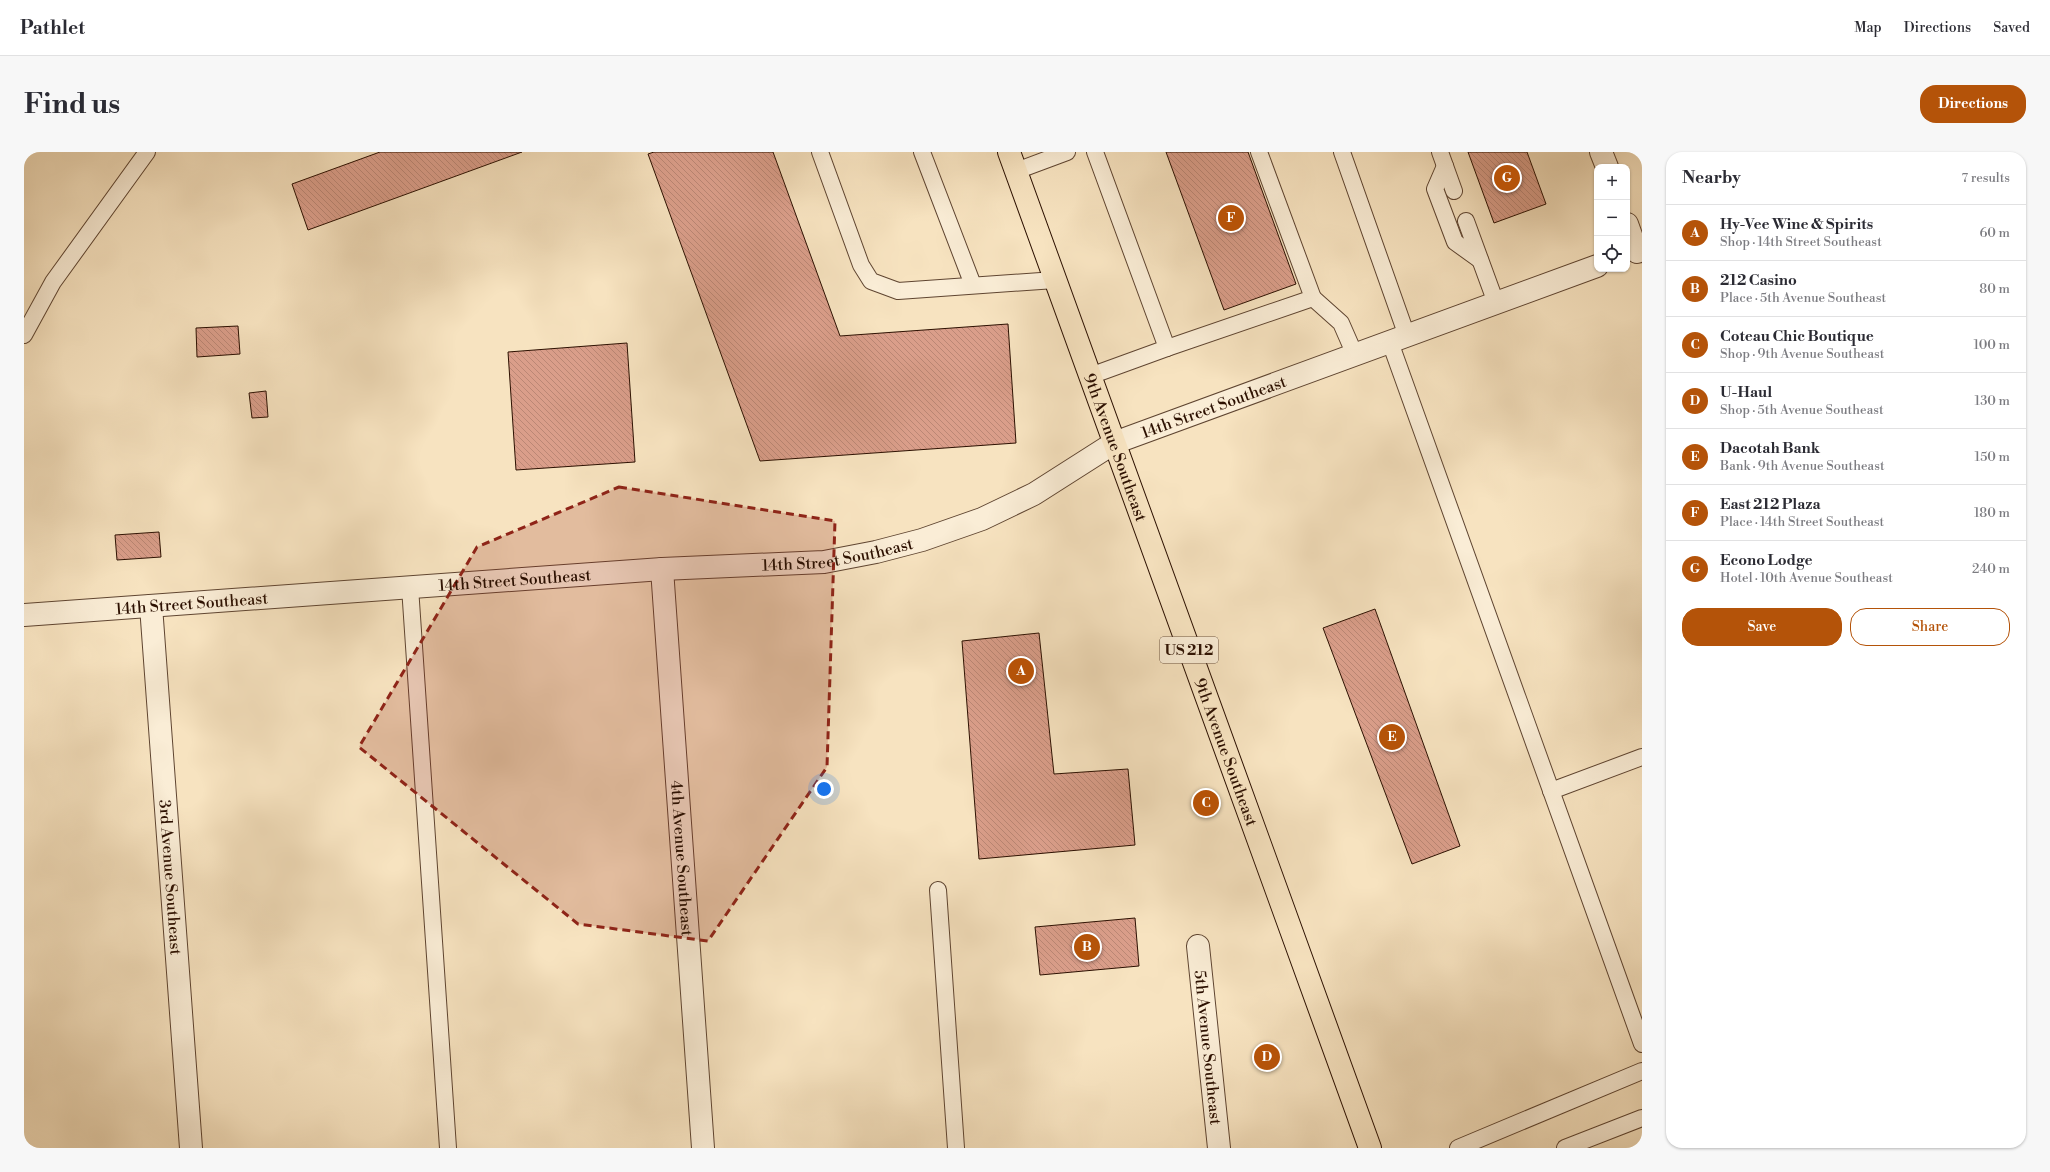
<!DOCTYPE html>
<meta charset="utf-8">
<style>
:root{--surface:#fff;--page:#f7f7f7;--text:#2b2b33;--muted:#7c7c81;--line:#e1e1e2;--accent:#b45309}
body{margin:0;font-family:"Libre Bodoni",serif;background:var(--page);color:var(--text)}
.controls{position:absolute;right:12px;top:12px;display:grid;overflow:hidden;border-radius:8px;box-shadow:0 1px 3px #0004}
.controls button{width:36px;height:36px;display:grid;place-items:center;padding:0;border:0;border-bottom:1px solid var(--line);background:var(--surface);color:var(--text);font:20px sans-serif}
.you{position:absolute;left:800px;top:637px;width:14px;height:14px;margin:-10px;border:3px solid #fff;border-radius:50%;background:#1a73e8;box-shadow:0 0 0 6px #1a73e833}
.badge{display:grid;place-items:center;width:26px;height:26px;border-radius:50%;background:var(--accent);color:#fff;font-size:13px;font-weight:700}
.pin{position:absolute;translate:-50% -50%;border:2px solid #fff;box-shadow:0 1px 4px #0006}
.list{margin:0;padding:0;list-style:none}
h2{display:flex;justify-content:space-between;align-items:center;height:52px;margin:0;padding:0 16px;font-size:17px}
h2 small{font-size:13px;font-weight:400;color:var(--muted)}
.list li{display:grid;grid-template-columns:26px 1fr auto;gap:12px;align-items:center;box-sizing:border-box;height:56px;padding:0 16px;border-top:1px solid var(--line)}
.list b{display:block;font-size:15px;white-space:nowrap}
.list p{margin:0;font-size:13px;white-space:nowrap;color:var(--muted)}
.list em{font-size:13px;font-style:normal;color:var(--muted)}
.actions{display:flex;gap:8px;padding:12px 16px}
.actions a{flex:1;padding:9px 0;border:1px solid var(--accent);border-radius:16px;text-align:center;font-size:14px;color:var(--accent)}
.actions .main{background:var(--accent);color:#fff}
.icon{flex:none;width:22px;height:22px;fill:none;stroke:currentColor;stroke-width:2;stroke-linecap:round;stroke-linejoin:round}
.map{position:relative;flex:none;width:1618px;height:996px;overflow:hidden;border-radius:16px}
header{display:flex;align-items:center;gap:24px;box-sizing:border-box;height:56px;padding:0 20px;background:var(--surface);border-bottom:1px solid var(--line)}
header strong{font-size:19px}
nav{display:flex;gap:22px;margin-inline-start:auto;font-size:14px}
.intro{display:flex;align-items:center;justify-content:space-between;box-sizing:border-box;height:96px;padding:0 24px}
h1{margin:0;font-size:28px}
.button{padding:10px 18px;border-radius:16px;background:var(--accent);color:#fff;font-size:14px;font-weight:700}
main{display:flex;gap:24px;padding:0 24px}
aside{flex:1;background:var(--surface);border-radius:16px;box-shadow:0 1px 3px #0004}
.map>svg:first-child{display:block}
</style>
<header>
<strong>Pathlet</strong>
<nav><a>Map</a><a>Directions</a><a>Saved</a></nav>
</header>
<div class="intro"><h1>Find us</h1><a class="button">Directions</a></div>
<main>
<div class="map">
<svg width="1618" height="996" viewBox="0 0 1618 996">
<defs>
<pattern id="building-back-hatch" width="6" height="6" patternUnits="userSpaceOnUse"><rect width="6" height="6" fill="#da9e8a"/><path d="M-1 5l2 2M0 0l6 6M5-1l2 2" fill="none" stroke="#bb8775"/></pattern>
</defs>
<rect width="100%" height="100%" fill="#f7e3c0"/>
<filter id="stains"><feTurbulence type="fractalNoise" baseFrequency=".005" numOctaves="4"/><feColorMatrix values="0 0 0 0 .2 0 0 0 0 .09 0 0 0 0 .02 0 0 0 .5 -.17"/></filter>
<radialGradient id="worn" r=".72"><stop offset=".6" stop-color="#630" stop-opacity="0"/><stop offset="1" stop-color="#630" stop-opacity=".3"/></radialGradient>
<g fill="url(#building-back-hatch)" stroke="#2c1001">
<polygon points="356,0 498,0 284,78 268,32"/>
<polygon points="630,0 749,0 816,184 984,172 992,291 736,309 624,2"/>
<polygon points="1142,0 1224,0 1272,132 1200,158"/>
<polygon points="1444,0 1503,0 1522,52 1470,71"/>
<polygon points="214,174 216,202 173,205 172,176"/>
<polygon points="603,191 611,310 492,318 484,200"/>
<polygon points="242,239 244,265 228,266 225,241"/>
<polygon points="135,380 137,405 93,408 91,383"/>
<polygon points="1351,457 1436,694 1388,712 1299,476"/>
<polygon points="1015,481 1030,622 1104,617 1111,693 955,707 938,489"/>
<polygon points="1111,766 1115,814 1016,823 1011,775"/>
<polygon points="1247,895 1252,911 1240,915 1235,899"/>
</g>
<g fill="none" stroke-linecap="round" stroke-linejoin="round">
<g stroke="#5f4531" stroke-width="18">
<g id="service">
<polyline points="796,0 837,113 847,129 874,139 1031,128"/>
<polyline points="898,0 949,133"/>
<polyline points="1071,0 1143,196 1289,146 1235,0"/>
<polyline points="1318,0 1383,184"/>
<polyline points="1416,0 1430,39"/>
<polyline points="1421,14 1411,37 1431,90 1456,108"/>
<polyline points="992,19 1043,0"/>
<polyline points="1442,69 1472,151"/>
<polyline points="1289,146 1317,171 1331,203"/>
<polyline points="0,183 29,130 123,0"/>
<polyline points="1366,190 1618,892"/>
<polyline points="1066,224 1143,196"/>
<polyline points="386,435 424,996"/>
<polyline points="1527,639 1618,605"/>
<polyline points="914,738 932,996"/>
<polyline points="1434,996 1618,919"/>
<polyline points="1541,996 1618,966"/>
</g>
</g>
<g stroke="#5f4531" stroke-width="24">
<g id="minor">
<polyline points="1577,0 1583,15"/>
<polyline points="1603,72 1613,100"/>
<path id="s1" d="M1090,291L1573,114"/>
<path id="s2" d="M127,454L167,996"/>
<path id="s3" d="M1174,794L1195,996"/>
</g>
</g>
<g stroke="#5f4531" stroke-width="24">
<g id="tertiary">
<path id="s4" d="M638,417L679,996"/>
<path id="s5" d="M0,463L638,417L800,410L852,400L898,388L958,367L1010,342L1090,291"/>
</g>
</g>
<g stroke="#2c1001" stroke-width="24">
<g id="primary">
<path id="s6" d="M985,0L1346,996"/>
</g>
</g>
<use href="#service" stroke="#faedd6" stroke-width="16"/>
<use href="#minor" stroke="#faedd6" stroke-width="22"/>
<use href="#tertiary" stroke="#faedd6" stroke-width="22"/>
<use href="#primary" stroke="#f7e3c0" stroke-width="22"/>
</g>
<path fill="#8f2418" fill-opacity="0.2" stroke="#8f2418" stroke-width="3" stroke-dasharray="8 5" stroke-linejoin="round" d="M595,335L811,369L803,615L684,789L554,772L335,595L453,395Z"/>
<g text-anchor="middle" stroke-width="4" stroke-linejoin="round" paint-order="stroke">
<rect fill="#faedd6" stroke="#6a5241" stroke-width="1" x="1136" y="485" width="58" height="26" rx="3"/>
<g font-size="15" font-weight="bold" fill="#2c1001">
<text x="1165" y="503">US 212</text>
</g>
<g font-size="16" fill="#2c1001" stroke="#faedd6">
<text dy="6" stroke="none"><textPath href="#s1" startOffset="106">14th Street Southeast</textPath></text>
<text dy="6" stroke="none"><textPath href="#s6" startOffset="314">9th Avenue Southeast</textPath></text>
<text dy="6" stroke="none"><textPath href="#s5" startOffset="816">14th Street Southeast</textPath></text>
<text dy="6" stroke="none"><textPath href="#s5" startOffset="492">14th Street Southeast</textPath></text>
<text dy="6" stroke="none"><textPath href="#s5" startOffset="168">14th Street Southeast</textPath></text>
<text dy="6" stroke="none"><textPath href="#s6" startOffset="638">9th Avenue Southeast</textPath></text>
<text dy="6" stroke="none"><textPath href="#s4" startOffset="290">4th Avenue Southeast</textPath></text>
<text dy="6" stroke="none"><textPath href="#s2" startOffset="272">3rd Avenue Southeast</textPath></text>
<text dy="6" stroke="none"><textPath href="#s3" startOffset="102">5th Avenue Southeast</textPath></text>
</g>
</g>
<rect width="100%" height="100%" filter="url(#stains)"/>
<rect width="100%" height="100%" fill="url(#worn)"/>
</svg>
<div class="controls">
<button>+</button>
<button>−</button>
<button><svg class="icon" aria-label="locate" viewBox="0 0 24 24"><circle cx="12" cy="12" r="6"/><path d="M12 2v4M12 18v4M2 12h4M18 12h4"/></svg></button>
</div>
<div class="you"></div>
<div class="pin badge" style="left:997px;top:519px">A</div>
<div class="pin badge" style="left:1063px;top:795px">B</div>
<div class="pin badge" style="left:1182px;top:651px">C</div>
<div class="pin badge" style="left:1243px;top:905px">D</div>
<div class="pin badge" style="left:1368px;top:585px">E</div>
<div class="pin badge" style="left:1207px;top:66px">F</div>
<div class="pin badge" style="left:1483px;top:26px">G</div>
</div>
<aside>
<h2>Nearby<small>7 results</small></h2>
<ul class="list">
<li><span class="badge">A</span><div><b>Hy-Vee Wine &amp; Spirits</b><p>Shop · 14th Street Southeast</p></div><em>60 m</em></li>
<li><span class="badge">B</span><div><b>212 Casino</b><p>Place · 5th Avenue Southeast</p></div><em>80 m</em></li>
<li><span class="badge">C</span><div><b>Coteau Chic Boutique</b><p>Shop · 9th Avenue Southeast</p></div><em>100 m</em></li>
<li><span class="badge">D</span><div><b>U-Haul</b><p>Shop · 5th Avenue Southeast</p></div><em>130 m</em></li>
<li><span class="badge">E</span><div><b>Dacotah Bank</b><p>Bank · 9th Avenue Southeast</p></div><em>150 m</em></li>
<li><span class="badge">F</span><div><b>East 212 Plaza</b><p>Place · 14th Street Southeast</p></div><em>180 m</em></li>
<li><span class="badge">G</span><div><b>Econo Lodge</b><p>Hotel · 10th Avenue Southeast</p></div><em>240 m</em></li>
</ul>
<div class="actions"><a class="main">Save</a><a>Share</a></div>
</aside>
</main>
